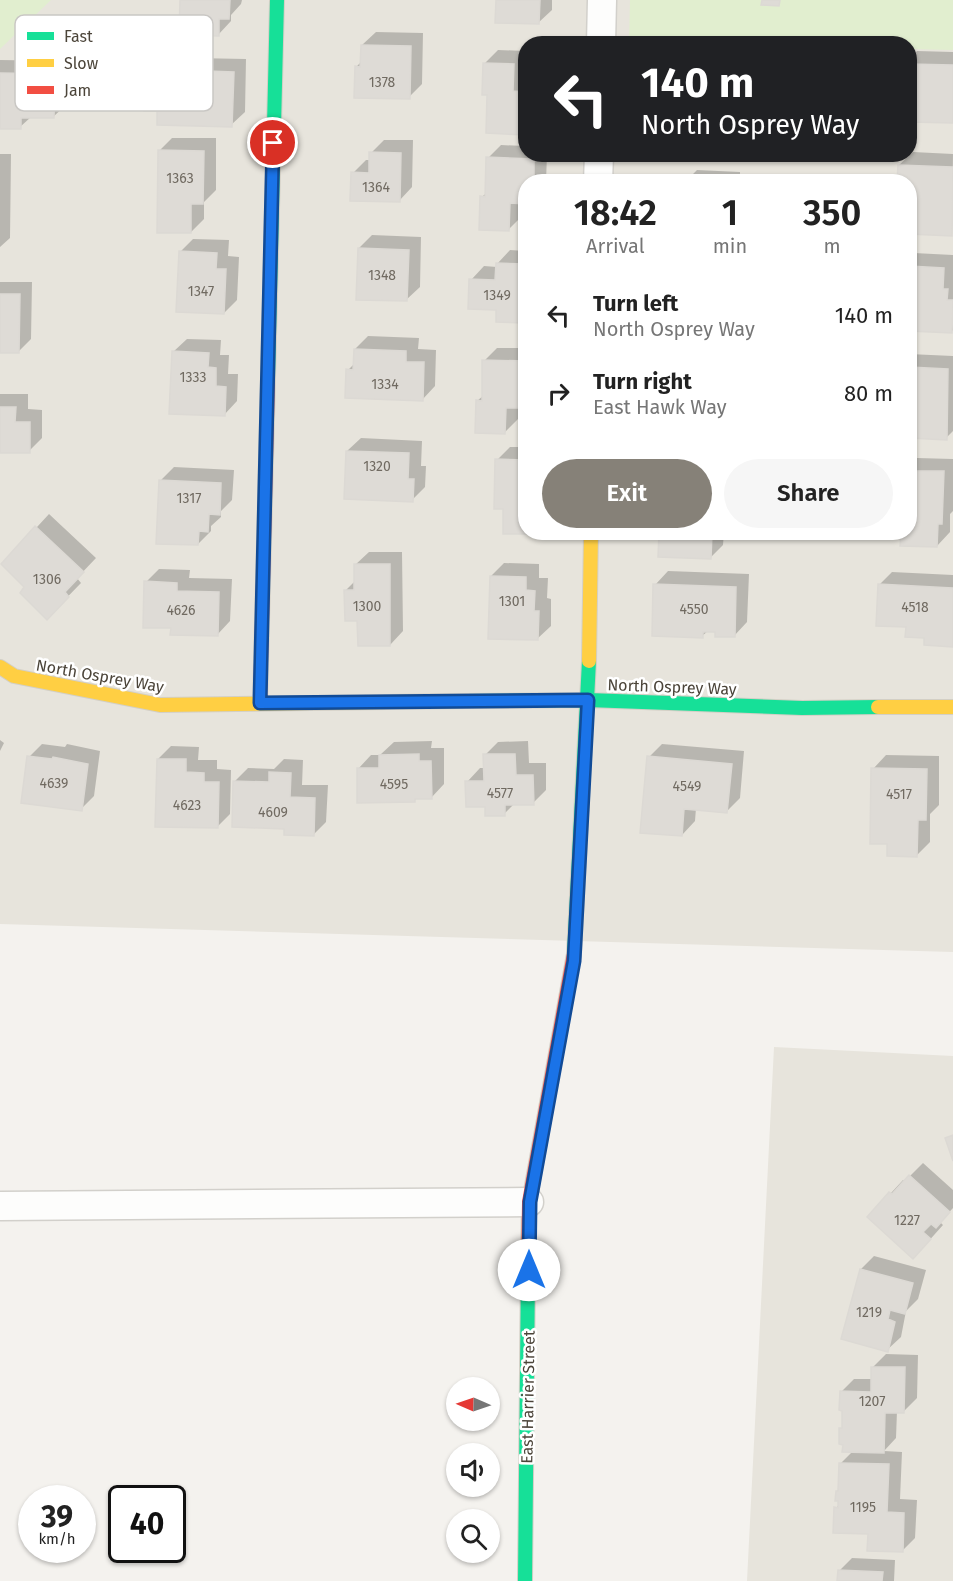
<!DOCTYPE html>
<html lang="en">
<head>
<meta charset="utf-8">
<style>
  :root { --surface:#fff; --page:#f6f6f6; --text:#222; --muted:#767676; --accent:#868178 }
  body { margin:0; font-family:"Fira Sans",sans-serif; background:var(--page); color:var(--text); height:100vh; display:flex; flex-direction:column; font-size:22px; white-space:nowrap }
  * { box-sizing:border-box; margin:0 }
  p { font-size:20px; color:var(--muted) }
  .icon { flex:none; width:33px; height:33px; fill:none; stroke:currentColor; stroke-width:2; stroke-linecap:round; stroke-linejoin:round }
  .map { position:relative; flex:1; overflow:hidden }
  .side { position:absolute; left:518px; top:174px; width:399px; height:366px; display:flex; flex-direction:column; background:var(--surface); border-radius:24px; box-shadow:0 2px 4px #0004 }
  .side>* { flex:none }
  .banner { position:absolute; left:518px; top:36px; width:399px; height:126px; border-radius:24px; box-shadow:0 2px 4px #0004; background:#202124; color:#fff; overflow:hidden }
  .needle { width:39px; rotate:272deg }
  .controls { position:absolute; left:446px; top:1377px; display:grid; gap:12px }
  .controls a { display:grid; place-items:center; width:54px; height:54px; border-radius:50%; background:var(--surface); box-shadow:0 2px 4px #0004; font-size:30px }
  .speed { position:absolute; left:18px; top:1485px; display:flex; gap:12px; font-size:30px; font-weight:700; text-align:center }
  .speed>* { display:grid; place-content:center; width:78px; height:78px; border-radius:50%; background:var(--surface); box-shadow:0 2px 4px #0004; line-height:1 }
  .speed small { font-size:15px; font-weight:400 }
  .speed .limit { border:3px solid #111; border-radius:9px; background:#fff; color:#111 }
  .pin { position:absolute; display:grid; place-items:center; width:51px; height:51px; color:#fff; margin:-26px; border:3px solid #fff; border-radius:50%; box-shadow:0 2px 6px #0007 }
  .me { position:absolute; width:66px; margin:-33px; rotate:0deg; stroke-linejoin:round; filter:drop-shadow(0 0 4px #0008) }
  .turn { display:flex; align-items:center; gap:21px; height:126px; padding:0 24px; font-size:27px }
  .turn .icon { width:78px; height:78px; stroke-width:2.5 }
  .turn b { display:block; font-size:42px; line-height:51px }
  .eta { display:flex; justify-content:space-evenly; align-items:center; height:102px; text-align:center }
  .eta b { font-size:36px; font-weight:600; line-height:42px }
  .cta { display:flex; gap:12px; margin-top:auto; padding:12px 24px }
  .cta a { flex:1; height:69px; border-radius:36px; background:var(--accent); color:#fff; font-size:24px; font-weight:600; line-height:69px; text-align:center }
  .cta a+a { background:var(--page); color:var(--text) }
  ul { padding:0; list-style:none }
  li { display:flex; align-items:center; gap:18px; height:78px; padding:0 24px }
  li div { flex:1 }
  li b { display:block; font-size:22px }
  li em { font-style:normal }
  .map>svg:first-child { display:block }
  .residential { fill:#e7e4dc; fill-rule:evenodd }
  .green { fill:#e1eecf }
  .shadow { fill:#0003 }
  .building { fill:#dedbd6; stroke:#dcd9d4; stroke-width:1.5 }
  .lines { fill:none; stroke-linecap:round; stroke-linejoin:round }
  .street-casing { stroke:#d2d0cb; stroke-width:31 }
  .fast-casing { stroke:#d3cfc5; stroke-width:16 }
  .slow-casing { stroke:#d3cfc5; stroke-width:16 }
  .jam-casing { stroke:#d3cfc5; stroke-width:16 }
  .street { stroke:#fdfdfc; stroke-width:28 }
  .fast { stroke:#16e098; stroke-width:14 }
  .slow { stroke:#ffcf43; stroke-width:14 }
  .jam { stroke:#f24e42; stroke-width:14 }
  .route-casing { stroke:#114b97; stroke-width:15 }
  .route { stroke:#1a73e8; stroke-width:10 }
  .labels { text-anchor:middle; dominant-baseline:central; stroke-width:5; stroke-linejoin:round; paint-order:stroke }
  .number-label { font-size:14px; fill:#706a61 }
  .street-label { font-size:16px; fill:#4b4439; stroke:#fff }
  .key { fill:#fff; stroke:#c9c7c4; stroke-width:1.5 }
  .key-label { font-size:16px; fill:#4b4439 }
</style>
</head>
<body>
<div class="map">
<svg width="953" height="1581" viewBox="0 0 953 1581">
  <rect width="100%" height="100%" fill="#f4f2ee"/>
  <path class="residential" d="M0,0H953V952L0,924ZM525,44H909V154H525ZM525,182H909V532H525Z
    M774,1047L953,1056V1581H747Z"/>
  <path class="green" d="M0,0H51L0,49Z
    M630,0H953V50L909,49V44L629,43Z"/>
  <path class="shadow" d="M182,0H242L241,4L231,15V21L218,35Z
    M497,0H552V10L538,23Z
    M376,32L423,33L422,84L409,97L356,67L362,61V45Z
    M498,50L525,51V133L489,94L485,63Z
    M917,51L953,52V122L909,121V59Z
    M194,58L246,59L245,112L231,125L159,109L146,78L159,65L186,66Z
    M0,60L67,61V104L53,117H31L20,127H0Z
    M172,138H216V190L204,202V219L191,232L159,151Z
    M384,140H413L412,187L399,201L353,173L366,160H371V153Z
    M501,145L525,146V154H547L546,182H525V202H522V216L509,229L482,197L487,192L488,158Z
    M913,152L953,154L952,234L909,233V182L899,165Z
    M0,154H11L10,238L0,247Z
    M697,170L740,172V182H685Z
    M372,235L421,237L420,287L406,300L359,248Z
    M193,239L229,240L228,256L239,257L237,300L224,313L180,252Z
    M510,250L525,251V322L498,309L471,280L484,266L497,267V264Z
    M914,253L953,255V330L951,332L909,329V259Z
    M0,282H32L31,339L18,352H0Z
    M368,336L419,338L418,349L436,350L435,386L422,400L348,370L355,363V349Z
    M187,339L221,340L220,355H229L228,374H238L237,401L224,415L173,352Z
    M497,348H525V406H518V419L505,432L477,401L484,395V361Z
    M909,354L953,356V431L946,438L909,437Z
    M0,394H28V409L42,410V438L29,451L0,452Z
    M361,438L422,441L421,466H426L425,487L412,500L347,451Z
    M510,447H525V532L504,533L505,508L497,460Z
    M917,458L953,459V511L950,514V532L937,546L909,532V466Z
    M174,467L234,470L232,500L221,511V517L211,526V531L198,544L161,480Z
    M49,514L96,558L77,578L81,583L47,618L26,586L3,564Z
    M661,532H724L723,545L710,558Z
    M369,552H402L403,631L390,645L359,620L346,590L355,581V565Z
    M504,563L539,564V578H548L547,598L551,599V626L537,639L491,576Z
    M159,569L190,570L189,578L232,579L230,621L217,635L172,627L146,582Z
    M668,571L749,574L747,622L734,636L708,631L702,636L655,585Z
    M892,572L953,575V644L926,637L907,626L879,585Z
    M0,740L4,743L0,751Z
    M432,741L431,748H444V784L431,798H417L414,801L358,769L371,755H380L394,742Z
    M528,741L529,763H546V790L533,803H515L504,814L486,805L467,782L480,768H485V755L498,742Z
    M42,744L65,747L67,744L100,751L94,796L81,809L29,757Z
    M662,744L744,751L740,798L727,811L696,808L695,821L682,835L649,757Z
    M171,746L199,747L198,760H217V769L231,770L230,814L217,827L158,759Z
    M886,755L939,756V805L930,814V842L917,855L889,843L873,769Z
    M284,759L303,760L302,785H328L326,822L313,835L234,782L248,768L274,769Z
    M923,1163L953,1190V1208L940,1222L943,1225L926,1244L869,1217L903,1180L905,1181Z
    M874,1256L926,1270L918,1299L906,1311L901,1337L887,1350L861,1269Z
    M886,1354L918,1355L917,1398L904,1411H897L896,1438L884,1451L902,1452L900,1499L917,1500L915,1538L902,1551L869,1533L836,1508L840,1504L837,1491L840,1489L841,1463L853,1451L841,1429L843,1426L841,1392L854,1379H872L873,1367Z
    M852,1558L895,1560L894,1581H839V1571Z"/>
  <path class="building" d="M180,0H230L229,19H219V36L179,35Z
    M496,0H540L539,24L495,23Z
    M762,0H780L779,6L761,5Z
    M361,45L411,46L410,99L354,98L355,66L360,67Z
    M483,63L514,64L513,91L525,92V135L486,133L487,95H482Z
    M909,64L953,65V123L909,122Z
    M179,70L234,72L232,127L157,125V111H144L145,78H179Z
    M0,73L55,74L54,118H21V129H0Z
    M158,150L204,151L203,204H191V233H157Z
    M369,152L401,153L400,202L350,201L351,172L369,173Z
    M486,157L534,159V182H525V204L510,203L509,231L479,230L480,196L485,197Z
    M898,165L953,167L952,236L909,234V182H897Z
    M358,248L409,250L407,301L356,300Z
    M179,251L217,253L216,269H226L224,314L176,312Z
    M496,263L525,264V323L496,322V310L468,309L469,279L495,280Z
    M909,266L944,268L943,289H948L947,300H953L952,333L909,331Z
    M0,294H20L19,353H0Z
    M354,349L406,351V362H424L423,401L345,398L346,369L353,370Z
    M172,351L209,353L208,367L216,368V386L226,387L225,416L169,414Z
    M482,360L525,361V408H506L505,434L475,433L476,400L482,401Z
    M909,367L948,369L947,440L909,438Z
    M0,407H16L15,422H30V453H0Z
    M346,451L409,453L408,479H414L413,502L344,499Z
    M495,459L525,460V532H531V534H503V509H494Z
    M909,471H944L942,524H938L937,547L900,546L901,532H909Z
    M159,480L221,483L220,515L209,514L208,532L199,531L198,545L156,544Z
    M35,526L84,572L65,592L69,597L47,620L20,593L24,587L1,564Z
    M659,532H712L711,559L658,557Z
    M354,564H390V646H358L357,621H345L344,590H354Z
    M490,576L526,577V590L535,591L534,611H539L538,640L488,639Z
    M144,581L177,583V591L219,592L218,636L170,635L171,628H143Z
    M653,584L736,587L735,637H715V632H703V638L652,636Z
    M878,584L953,588V647L924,645V638L905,637L906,627L876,626Z
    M419,754V761H431L432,799H415V802L357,803V768H379V755Z
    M483,754H515L516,775H533L534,805H505V816H485V807H466L465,781H484Z
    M27,756L52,759L53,757L88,764L82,811L21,803Z
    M647,756L732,764L727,813L684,809L682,836L640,833Z
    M157,759H186V772L204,773V782H219L218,828L155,827Z
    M871,768L927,769L926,820H918L917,857L887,856V844H870Z
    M269,772L291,773L290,797L315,798L314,836L284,835V829L232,827L233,781L269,782Z
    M953,1135V1161L945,1138Z
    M909,1175L950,1212L936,1228L931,1224L923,1232L931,1239L913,1259L867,1217L889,1192L892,1194Z
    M860,1269L913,1283L905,1314L890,1310L888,1319L895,1322L888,1352L841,1339Z
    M871,1367H905L904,1413H885L884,1453L842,1452L843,1445L839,1444V1428H842V1411L839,1410L840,1391L871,1392Z
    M839,1463L889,1464L887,1512L904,1513L903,1552L867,1551L868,1534L833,1533L834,1507L838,1508V1501H835L836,1491H838Z
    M838,1570L883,1572L882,1581H837Z"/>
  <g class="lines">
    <g class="street-casing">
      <path id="street" d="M601,44L602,0
        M598,182L599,154
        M0,1206L529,1202"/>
    </g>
    <g class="fast-casing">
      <path id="fast" d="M268,378L277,0
        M464,701L588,700L802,708L878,707
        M574,954L589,661
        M525,1581L528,1268"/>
    </g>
    <g class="slow-casing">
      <path id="slow" d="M589,661L591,532
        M0,667L14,676L160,705L464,701
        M878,707H953"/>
    </g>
    <g class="jam-casing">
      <path id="jam" d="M260,703L268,378
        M528,1268L529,1202L574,954"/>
    </g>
    <use href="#street" class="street"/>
    <use href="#fast" class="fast"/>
    <use href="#slow" class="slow"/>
    <use href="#jam" class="jam"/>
  </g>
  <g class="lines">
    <g class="route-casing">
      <path id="route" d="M273,143L260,703L588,700L574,961L530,1202L529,1270"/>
    </g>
    <use href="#route" class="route"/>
  </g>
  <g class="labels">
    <g class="number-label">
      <text x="382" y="82">1378</text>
      <text x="180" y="178">1363</text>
      <text x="376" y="187">1364</text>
      <text x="382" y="275">1348</text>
      <text x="201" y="291">1347</text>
      <text x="497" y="295">1349</text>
      <text x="193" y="377">1333</text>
      <text x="385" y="384">1334</text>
      <text x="377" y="466">1320</text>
      <text x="189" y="498">1317</text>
      <text x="47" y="579">1306</text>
      <text x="512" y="601">1301</text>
      <text x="367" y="606">1300</text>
      <text x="915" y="607">4518</text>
      <text x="694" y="609">4550</text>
      <text x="181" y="610">4626</text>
      <text x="54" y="783">4639</text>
      <text x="394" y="784">4595</text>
      <text x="687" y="786">4549</text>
      <text x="500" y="793">4577</text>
      <text x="899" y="794">4517</text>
      <text x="187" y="805">4623</text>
      <text x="273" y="812">4609</text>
      <text x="907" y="1220">1227</text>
      <text x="869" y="1312">1219</text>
      <text x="872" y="1401">1207</text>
      <text x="863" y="1507">1195</text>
    </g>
    <g class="street-label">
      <text transform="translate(100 676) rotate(10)">North Osprey Way</text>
      <text transform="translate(672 687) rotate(2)">North Osprey Way</text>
      <text transform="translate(528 1397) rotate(-89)">East Harrier Street</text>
    </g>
  </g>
  <rect x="15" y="15" width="198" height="96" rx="9" class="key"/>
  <rect x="27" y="32" width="27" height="8" fill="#16e098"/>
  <rect x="27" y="59" width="27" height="8" fill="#ffcf43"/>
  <rect x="27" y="86" width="27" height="8" fill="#f24e42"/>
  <g class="key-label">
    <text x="64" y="42">Fast</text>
    <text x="64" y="69">Slow</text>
    <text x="64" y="96">Jam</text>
  </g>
</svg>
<div class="controls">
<a><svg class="needle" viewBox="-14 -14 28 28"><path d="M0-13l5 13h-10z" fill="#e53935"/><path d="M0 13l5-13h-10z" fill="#767676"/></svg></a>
<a><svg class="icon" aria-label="sound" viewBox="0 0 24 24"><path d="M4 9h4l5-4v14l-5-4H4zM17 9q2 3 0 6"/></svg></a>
<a><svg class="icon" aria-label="search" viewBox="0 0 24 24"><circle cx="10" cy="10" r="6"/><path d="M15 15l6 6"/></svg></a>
</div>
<div class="speed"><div>39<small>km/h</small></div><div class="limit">40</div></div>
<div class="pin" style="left:273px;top:143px;background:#d93025"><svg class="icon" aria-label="arrive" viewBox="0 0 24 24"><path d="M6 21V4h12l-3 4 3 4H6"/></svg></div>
<svg class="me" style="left:529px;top:1270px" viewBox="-20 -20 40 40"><circle r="19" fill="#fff"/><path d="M0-13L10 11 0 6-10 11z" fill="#1a73e8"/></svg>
<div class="banner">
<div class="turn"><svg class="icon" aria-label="left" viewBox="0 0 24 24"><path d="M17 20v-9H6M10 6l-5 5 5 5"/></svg><div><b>140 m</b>North Osprey Way</div></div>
</div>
<section class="side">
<div class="eta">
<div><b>18:42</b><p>Arrival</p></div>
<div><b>1</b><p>min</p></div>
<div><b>350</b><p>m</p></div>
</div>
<ul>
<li><svg class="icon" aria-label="left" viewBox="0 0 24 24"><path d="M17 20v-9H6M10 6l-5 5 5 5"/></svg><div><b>Turn left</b><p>North Osprey Way</p></div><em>140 m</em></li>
<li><svg class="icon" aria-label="right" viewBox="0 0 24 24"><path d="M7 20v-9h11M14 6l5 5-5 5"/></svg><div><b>Turn right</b><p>East Hawk Way</p></div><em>80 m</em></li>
</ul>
<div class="cta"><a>Exit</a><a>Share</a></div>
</section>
</div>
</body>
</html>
